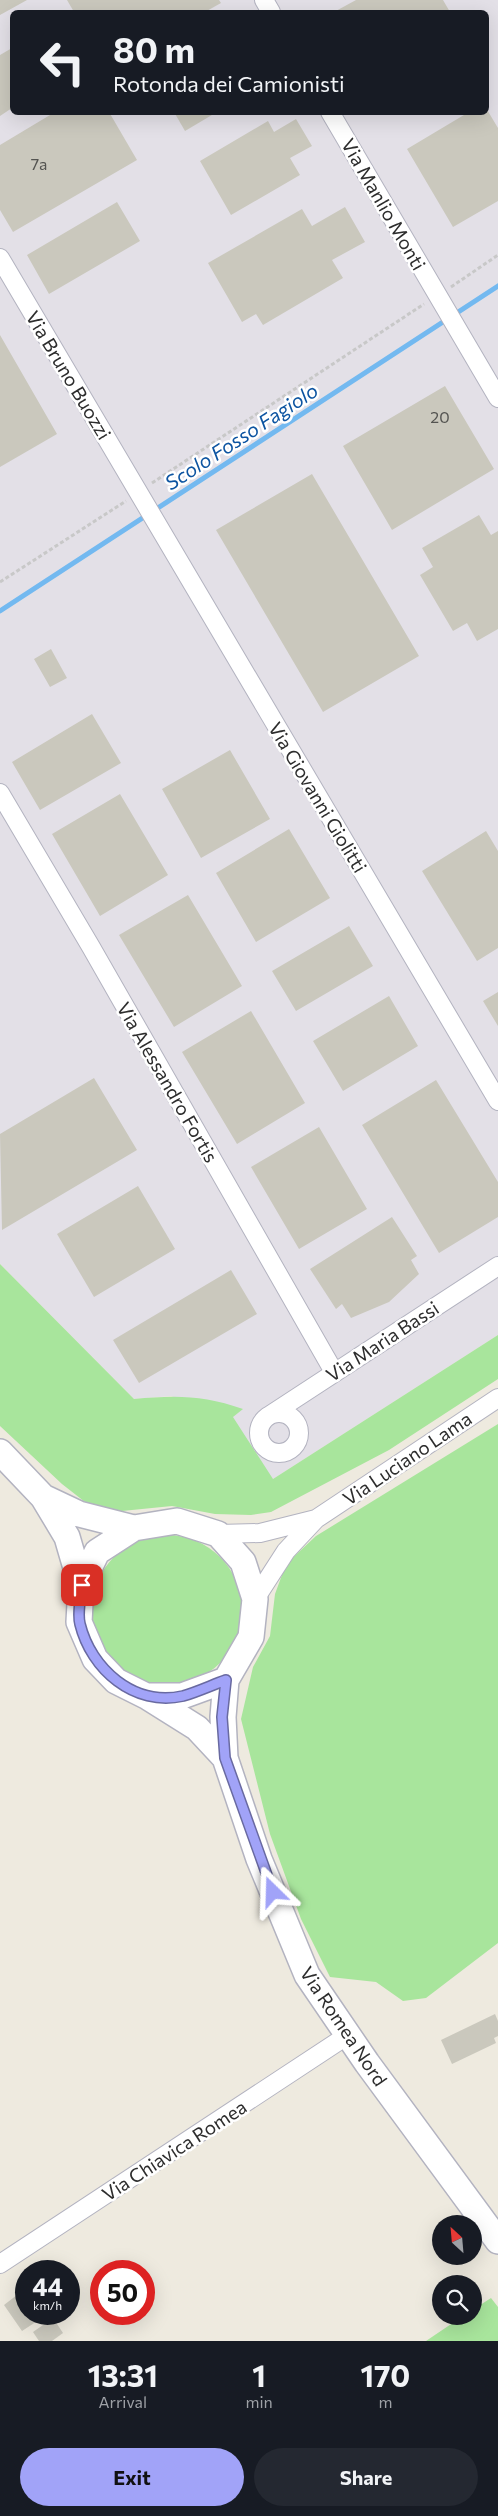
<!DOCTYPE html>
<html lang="en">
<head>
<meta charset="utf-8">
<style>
  :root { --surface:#171b24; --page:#242831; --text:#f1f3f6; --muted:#9ea1a6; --accent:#a1a3f8 }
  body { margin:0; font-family:Commissioner,sans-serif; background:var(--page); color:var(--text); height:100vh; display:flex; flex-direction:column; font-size:19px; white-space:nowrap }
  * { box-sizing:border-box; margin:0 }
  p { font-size:16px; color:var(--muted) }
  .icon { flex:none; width:28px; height:28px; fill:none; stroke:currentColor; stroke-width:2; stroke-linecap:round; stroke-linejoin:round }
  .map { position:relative; height:2341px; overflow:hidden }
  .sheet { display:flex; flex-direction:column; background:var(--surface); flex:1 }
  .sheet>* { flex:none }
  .guide { position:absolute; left:10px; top:10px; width:479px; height:105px; border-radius:8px; box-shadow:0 5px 20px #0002; background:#171b24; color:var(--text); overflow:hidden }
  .needle { width:32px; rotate:334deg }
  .buttons { position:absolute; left:432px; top:2215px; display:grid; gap:10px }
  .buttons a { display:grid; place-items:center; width:50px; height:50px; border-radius:50%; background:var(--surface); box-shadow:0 5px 20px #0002; font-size:25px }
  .speed { position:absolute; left:15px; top:2260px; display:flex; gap:10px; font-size:25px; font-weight:700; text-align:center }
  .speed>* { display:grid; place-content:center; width:65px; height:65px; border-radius:50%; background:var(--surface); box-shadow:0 5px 20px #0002; line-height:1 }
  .speed small { font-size:12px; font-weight:400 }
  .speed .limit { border:8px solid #d22; background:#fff; color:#111 }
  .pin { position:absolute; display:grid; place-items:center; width:42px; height:42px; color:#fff; margin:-21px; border-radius:10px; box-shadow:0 2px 8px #0006 }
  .me { position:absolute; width:55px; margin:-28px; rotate:338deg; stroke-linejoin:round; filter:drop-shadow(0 0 4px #0008) }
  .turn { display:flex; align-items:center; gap:18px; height:105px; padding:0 20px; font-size:22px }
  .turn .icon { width:65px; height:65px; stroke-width:2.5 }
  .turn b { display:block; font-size:35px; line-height:42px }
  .eta { display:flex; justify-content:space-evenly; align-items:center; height:85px; text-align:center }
  .eta b { font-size:30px; font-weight:700; line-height:35px }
  .action { display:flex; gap:10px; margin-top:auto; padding:10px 20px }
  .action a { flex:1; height:58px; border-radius:30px; background:var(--accent); color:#111; font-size:20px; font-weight:700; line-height:58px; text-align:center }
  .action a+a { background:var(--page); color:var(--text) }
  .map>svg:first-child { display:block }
  .industrial { fill:#e3e0e7; fill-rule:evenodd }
  .green { fill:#a8e59c }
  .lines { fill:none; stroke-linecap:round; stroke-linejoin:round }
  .stream { stroke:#73b9f0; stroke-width:5 }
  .building { fill:#cac8bd }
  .street-casing { stroke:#b3b3c0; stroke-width:20 }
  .secondary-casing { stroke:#b3b3c0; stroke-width:28 }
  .path { stroke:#c8c8c8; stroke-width:3; stroke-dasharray:4 2.5; stroke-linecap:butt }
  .street { stroke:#fff; stroke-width:18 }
  .secondary { stroke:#fff; stroke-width:25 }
  .route-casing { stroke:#696aa1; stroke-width:12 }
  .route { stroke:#a1a3f8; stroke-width:9 }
  .labels { text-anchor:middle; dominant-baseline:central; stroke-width:5; stroke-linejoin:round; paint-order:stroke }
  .number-label { font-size:16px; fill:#545451 }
  .street-label { font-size:19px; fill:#2d2d2d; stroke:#fff }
  .water-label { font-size:20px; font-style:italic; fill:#0d54a1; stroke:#fff }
</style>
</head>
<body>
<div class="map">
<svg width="498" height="2341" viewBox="0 0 498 2341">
  <rect width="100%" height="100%" fill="#eeeadf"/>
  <path class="industrial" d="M0,0H498V1335L273,1479L172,1396L134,1399L0,1264ZM12,12H486V112H12Z"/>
  <path class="green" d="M0,1264L134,1399C175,1395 204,1395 243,1409L233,1417L273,1479L498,1335V1379L389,1450L271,1512L251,1515L215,1514L172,1506L122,1511L106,1510L85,1502L62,1484L0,1426Z
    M498,1424V1943L426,1998L403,2001L376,1982L330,1977L301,1919L270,1834L241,1719L253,1667L270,1636L275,1594L286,1564L316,1536Z
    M92 1610a75 75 0 1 1 150 0a75 75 0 1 1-150 0Z
    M491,2298L498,2307V2341H426L463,2316H474V2309Z"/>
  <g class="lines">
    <path class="stream" d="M0,611L498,286"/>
  </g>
  <path class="building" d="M0,0H27L0,15Z
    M67,0H219L221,3L205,12H74Z
    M356,0H443L450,12H334Z
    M12,48V108L0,116V55Z
    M486,108L498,128V201L453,227L407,149L469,112H486Z
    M55,112H109L137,160L13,232L0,210V145Z
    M174,112H217L185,131Z
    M296,119L312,146L290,158L300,175L231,215L200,161L268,121L274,132Z
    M117,202L140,241L49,294L27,255Z
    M345,207L365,242L332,260L343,278L263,325L256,314L242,322L208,263L302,209L312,226Z
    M0,335L57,434L0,467Z
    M445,386L494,469L392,530L343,446Z
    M312,474L419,656L323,712L216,530Z
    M479,515L491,535L498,531V629L477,641L467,623L453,631L420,575L433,567L422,548Z
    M51,649L67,678L50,687L34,659Z
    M92,714L121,763L40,810L12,762Z
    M230,750L270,819L201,858L162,789Z
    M120,794L168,875L100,916L52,834Z
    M289,829L330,898L256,942L216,873Z
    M486,831L498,851V948L477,961L422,871Z
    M188,895L242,986L174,1027L119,935Z
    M349,926L373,966L296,1011L272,971Z
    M498,992V1026L483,1001Z
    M389,996L418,1046L343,1091L313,1041Z
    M251,1011L305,1103L237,1144L182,1052Z
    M94,1078L137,1150L2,1230L0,1134Z
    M436,1080L498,1182V1217L439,1253L362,1125Z
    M319,1127L367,1209L299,1249L251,1167Z
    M138,1186L175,1249L94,1297L57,1234Z
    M392,1217L417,1256L411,1260L419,1274L389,1302L351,1318L342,1304L336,1309L310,1269Z
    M231,1270L257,1314L139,1383L113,1340Z
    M495,2014L498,2021V2036L494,2038L496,2043L452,2064L441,2040Z
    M26,2288V2314H48L22,2331L4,2305Z
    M53,2318L63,2333L52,2341H39L33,2332Z"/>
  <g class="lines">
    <g class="street-casing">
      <path id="street" d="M264,0L271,12
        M330,112L498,398
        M0,258L498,1101
        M0,793L91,947L334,1372
        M259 1433a20 20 0 1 1 40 0a20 20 0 1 1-40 0Z
        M267,1417L498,1266
        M218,1534L260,1533L316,1519
        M255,1599L286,1551L316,1519L498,1398
        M0,2264L348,2035"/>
    </g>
    <g class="secondary-casing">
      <path id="secondary" d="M0,1452L43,1497L67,1537L81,1585
        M43,1497L79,1514L134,1528
        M177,1521L218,1534L243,1562L255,1599L251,1637L226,1680L182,1696H146L116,1681L95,1659L79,1622L81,1585L97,1552L134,1528Z
        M226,1680L223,1717L225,1758L259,1859L307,1975L367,2063L498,2241
        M146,1696L197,1728L225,1758"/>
    </g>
    <path class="path" d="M451,287L498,255
      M152,483L424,304
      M0,582L126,501"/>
    <use href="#street" class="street"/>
    <use href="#secondary" class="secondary"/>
  </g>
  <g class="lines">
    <g class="route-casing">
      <path id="route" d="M82,1585C81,1596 77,1613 80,1624C91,1669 134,1707 183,1696C197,1692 212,1685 226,1680L222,1717L225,1758L273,1892"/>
    </g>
    <use href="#route" class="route"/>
  </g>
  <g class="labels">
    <g class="number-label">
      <text x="39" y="163">7a</text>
      <text x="440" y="416">20</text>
    </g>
    <g class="street-label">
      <text transform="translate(384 204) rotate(60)">Via Manlio Monti</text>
      <text transform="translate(69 375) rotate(59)">Via Bruno Buozzi</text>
      <text transform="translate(318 797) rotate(59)">Via Giovanni Giolitti</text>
      <text transform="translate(168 1082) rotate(60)">Via Alessandro Fortis</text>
      <text transform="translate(382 1341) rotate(-33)">Via Maria Bassi</text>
      <text transform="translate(407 1458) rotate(-34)">Via Luciano Lama</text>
      <text transform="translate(344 2026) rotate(56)">Via Romea Nord</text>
      <text transform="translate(174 2150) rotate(-33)">Via Chiavica Romea</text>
    </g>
    <g class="water-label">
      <text transform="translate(241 436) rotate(-33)">Scolo Fosso Fagiolo</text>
    </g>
  </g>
</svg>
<div class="buttons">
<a><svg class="needle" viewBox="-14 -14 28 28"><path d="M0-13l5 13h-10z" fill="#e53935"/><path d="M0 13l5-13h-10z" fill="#9ea1a6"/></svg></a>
<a><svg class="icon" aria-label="search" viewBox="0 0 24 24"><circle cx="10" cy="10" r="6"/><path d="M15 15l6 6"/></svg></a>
</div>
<div class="speed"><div>44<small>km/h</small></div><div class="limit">50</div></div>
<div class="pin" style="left:82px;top:1585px;background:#d93025"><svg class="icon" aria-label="arrive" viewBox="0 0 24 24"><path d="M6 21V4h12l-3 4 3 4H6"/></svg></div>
<svg class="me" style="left:273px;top:1892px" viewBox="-20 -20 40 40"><path d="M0-17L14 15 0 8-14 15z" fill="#a1a3f8" stroke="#fff" stroke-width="4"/></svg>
<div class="guide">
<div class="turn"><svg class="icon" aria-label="left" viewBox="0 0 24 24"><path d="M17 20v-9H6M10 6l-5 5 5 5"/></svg><div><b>80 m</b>Rotonda dei Camionisti</div></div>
</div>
</div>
<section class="sheet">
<div class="eta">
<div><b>13:31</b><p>Arrival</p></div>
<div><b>1</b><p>min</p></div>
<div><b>170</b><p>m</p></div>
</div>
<div class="action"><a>Exit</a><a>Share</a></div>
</section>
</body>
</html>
